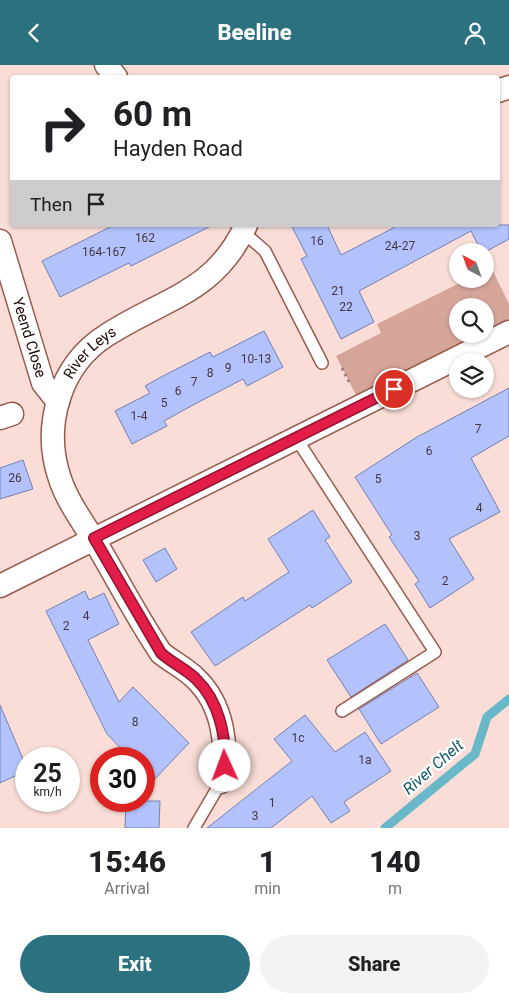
<!DOCTYPE html>
<html lang="en">
<head>
<meta charset="utf-8">
<style>
  :root { --surface:#fff; --page:#f2f2f2; --text:#202124; --muted:#757577; --accent:#2b717f }
  body { margin:0; font-family:Roboto,sans-serif; background:var(--page); color:var(--text); height:100vh; display:flex; flex-direction:column; font-size:19px; white-space:nowrap }
  * { box-sizing:border-box; margin:0 }
  p { font-size:16px; color:var(--muted) }
  .icon { flex:none; width:28px; height:28px; fill:none; stroke:currentColor; stroke-width:2; stroke-linecap:round; stroke-linejoin:round }
  .map { position:relative; height:763px; overflow:hidden }
  .sheet { display:flex; flex-direction:column; background:var(--surface); flex:1 }
  .sheet>* { flex:none }
  .guide { position:absolute; left:10px; top:10px; width:490px; height:152px; border-radius:5px; box-shadow:0 1px 4px #0004; background:#fff; color:var(--text); overflow:hidden }
  .needle { width:32px; rotate:319deg }
  .fabs { position:absolute; left:449px; top:178px; display:grid; gap:10px }
  .fabs a { display:grid; place-items:center; width:45px; height:45px; border-radius:50%; background:var(--surface); box-shadow:0 1px 4px #0004; font-size:25px }
  .speed { position:absolute; left:15px; top:682px; display:flex; gap:10px; font-size:25px; font-weight:700; text-align:center }
  .speed>* { display:grid; place-content:center; width:65px; height:65px; border-radius:50%; background:var(--surface); box-shadow:0 1px 4px #0004; line-height:1 }
  .speed small { font-size:12px; font-weight:400 }
  .speed .limit { border:8px solid #d22; background:#fff; color:#111 }
  .pin { position:absolute; display:grid; place-items:center; width:42px; height:42px; color:#fff; margin:-21px; border:2px solid #fff; border-radius:50%; box-shadow:0 1px 5px #0007 }
  .me { position:absolute; width:55px; margin:-28px; rotate:358deg; stroke-linejoin:round; filter:drop-shadow(0 0 4px #0008) }
  .turn { display:flex; align-items:center; gap:18px; height:105px; padding:0 20px; font-size:22px }
  .turn .icon { width:65px; height:65px; stroke-width:2.5 }
  .turn b { display:block; font-size:35px; line-height:42px }
  .then { display:flex; align-items:center; height:48px; padding:0 20px; background:#0003; gap:10px; font-size:19px }
  .eta { display:flex; justify-content:space-evenly; align-items:center; height:85px; text-align:center }
  .eta b { font-size:30px; font-weight:800; line-height:35px }
  .cta { display:flex; gap:10px; margin-top:auto; padding:10px 20px }
  .cta a { flex:1; height:58px; border-radius:30px; background:var(--accent); color:#fff; font-size:20px; font-weight:800; line-height:58px; text-align:center }
  .cta a+a { background:var(--page); color:var(--text) }
  header { display:flex; justify-content:space-between; align-items:center; height:65px; padding:0 20px; background:var(--accent); color:#fff; font-size:22px; font-weight:800 }
  .map>svg:first-child { display:block }
  .green { fill:#d6a59a; fill-rule:evenodd }
  .lines { fill:none; stroke-linecap:round; stroke-linejoin:round }
  .stream { stroke:#68b8ca; stroke-width:9 }
  .building { fill:#b3c2fc; stroke:#7380b5 }
  .service-casing { stroke:#975b4e; stroke-width:14 }
  .minor-casing { stroke:#975b4e; stroke-width:25 }
  .path { stroke:#967d77; stroke-width:3; stroke-dasharray:2.5 4; stroke-linecap:butt }
  .service { stroke:#fff; stroke-width:11 }
  .minor { stroke:#fff; stroke-width:22 }
  .route-casing { stroke:#92132f; stroke-width:12 }
  .route { stroke:#e11d48; stroke-width:9 }
  .labels { text-anchor:middle; dominant-baseline:central; stroke-width:4.5; stroke-linejoin:round; paint-order:stroke }
  .number-label { font-size:12px; fill:#453743 }
  .street-label { font-size:15px; fill:#200905; stroke:#fff }
  .water-label { font-size:16px; font-style:italic; fill:#145966; stroke:#fff }
</style>
</head>
<body>
<header><svg class="icon" aria-label="back" viewBox="0 0 24 24"><path d="M15 5l-7 7 7 7"/></svg>Beeline<svg class="icon" aria-label="person" viewBox="0 0 24 24"><circle cx="12" cy="8" r="4"/><path d="M4 21q1-7 8-7t8 7"/></svg></header>
<div class="map">
<svg width="509" height="763" viewBox="0 0 509 763">
  <rect width="100%" height="100%" fill="#f9ddd6"/>
  <path class="green" d="M491,202L509,239V267L361,340L336,291L381,268L377,259L468,214H485V205ZM458,241H485V269H458Z"/>
  <g class="lines">
    <path class="stream" d="M385,763L475,689L487,652L509,634"/>
  </g>
  <path class="building" d="M114,160H213L131,201L129,198L60,232L42,196Z
    M291,160H327L341,190L399,160H509V174L485,187L481,186L471,166L359,226L374,257L341,274L301,194L307,191Z
    M264,266L283,302L247,321L243,314L195,339L164,356L167,361L132,379L115,346L150,328L145,321L161,312L210,287L213,292Z
    M509,323V371L471,393L500,447L449,474L474,514L430,543L415,519L419,516L389,472L392,470L355,412L417,372Z
    M23,395L33,424L0,434V403Z
    M313,445L330,472L325,475L352,517L312,543L310,540L215,601L191,567L243,532L245,536L289,507L268,474Z
    M165,483L177,504L156,517L143,495Z
    M85,526L89,535L104,528L119,559L88,575L119,637L133,622L189,678L153,716L144,707V694H131L107,669L46,546Z
    M385,559L408,595L351,632L327,595Z
    M417,608L439,642L381,679L359,644Z
    M0,640L26,701V706L0,718Z
    M305,650L335,687L365,667L391,706L344,737L350,746L331,758L312,731L271,763H207L292,696L274,674Z
    M126,736H160L159,763H125Z"/>
  <g class="lines">
    <g class="service-casing">
      <path id="service" d="M243,167L265,186L322,298
        M296,373L435,587L342,646
        M194,763L221,717"/>
    </g>
    <g class="minor-casing">
      <g id="minor">
        <path d="M106,0L116,12"/>
        <path d="M498,26L509,22"/>
        <path id="s1" d="M0,176L43,318L58,337"/>
        <path d="M0,353L12,349"/>
        <path d="M0,521L509,267"/>
        <path id="s2" d="M221,717C229,682 223,639 195,613C185,603 172,597 161,588C140,557 122,523 103,490C89,465 69,441 60,414C42,362 59,300 107,270C164,233 215,228 246,160"/>
      </g>
    </g>
    <path class="path" d="M342,303L349,317"/>
    <use href="#service" class="service"/>
    <use href="#minor" class="minor"/>
  </g>
  <g class="lines">
    <g class="route-casing">
      <path id="route" d="M225,701C226,670 219,636 196,614C186,604 172,598 161,588L94,473L394,324"/>
    </g>
    <use href="#route" class="route"/>
  </g>
  <g class="labels">
    <g class="number-label">
      <text x="145" y="173">162</text>
      <text x="317" y="176">16</text>
      <text x="400" y="181">24-27</text>
      <text x="104" y="187">164-167</text>
      <text x="338" y="226">21</text>
      <text x="346" y="242">22</text>
      <text x="256" y="294">10-13</text>
      <text x="228" y="303">9</text>
      <text x="210" y="308">8</text>
      <text x="194" y="317">7</text>
      <text x="178" y="326">6</text>
      <text x="164" y="338">5</text>
      <text x="139" y="351">1-4</text>
      <text x="478" y="364">7</text>
      <text x="429" y="386">6</text>
      <text x="15" y="413">26</text>
      <text x="378" y="414">5</text>
      <text x="479" y="443">4</text>
      <text x="417" y="471">3</text>
      <text x="445" y="516">2</text>
      <text x="86" y="551">4</text>
      <text x="66" y="561">2</text>
      <text x="135" y="657">8</text>
      <text x="298" y="673">1c</text>
      <text x="365" y="695">1a</text>
      <text x="272" y="738">1</text>
      <text x="255" y="751">3</text>
    </g>
    <g class="street-label">
      <text stroke="none"><textPath href="#s1" startOffset="101">Yeend Close</textPath></text>
      <text stroke="none"><textPath href="#s2" startOffset="494">River Leys</textPath></text>
    </g>
    <g class="water-label">
      <text transform="translate(433 702) rotate(-41)">River Chelt</text>
    </g>
  </g>
</svg>
<div class="fabs">
<a><svg class="needle" viewBox="-14 -14 28 28"><path d="M0-13l5 13h-10z" fill="#e53935"/><path d="M0 13l5-13h-10z" fill="#757577"/></svg></a>
<a><svg class="icon" aria-label="search" viewBox="0 0 24 24"><circle cx="10" cy="10" r="6"/><path d="M15 15l6 6"/></svg></a>
<a><svg class="icon" aria-label="layers" viewBox="0 0 24 24"><path d="M12 4l9 5-9 5-9-5zM3 14l9 5 9-5"/></svg></a>
</div>
<div class="speed"><div>25<small>km/h</small></div><div class="limit">30</div></div>
<div class="pin" style="left:394px;top:324px;background:#d93025"><svg class="icon" aria-label="arrive" viewBox="0 0 24 24"><path d="M6 21V4h12l-3 4 3 4H6"/></svg></div>
<svg class="me" style="left:225px;top:701px" viewBox="-20 -20 40 40"><circle r="19" fill="#fff"/><path d="M0-13L10 11 0 6-10 11z" fill="#e11d48"/></svg>
<div class="guide">
<div class="turn"><svg class="icon" aria-label="right" viewBox="0 0 24 24"><path d="M7 20v-9h11M14 6l5 5-5 5"/></svg><div><b>60 m</b>Hayden Road</div></div>
<div class="then">Then<svg class="icon" aria-label="arrive" viewBox="0 0 24 24"><path d="M6 21V4h12l-3 4 3 4H6"/></svg></div>
</div>
</div>
<section class="sheet">
<div class="eta">
<div><b>15:46</b><p>Arrival</p></div>
<div><b>1</b><p>min</p></div>
<div><b>140</b><p>m</p></div>
</div>
<div class="cta"><a>Exit</a><a>Share</a></div>
</section>
</body>
</html>
